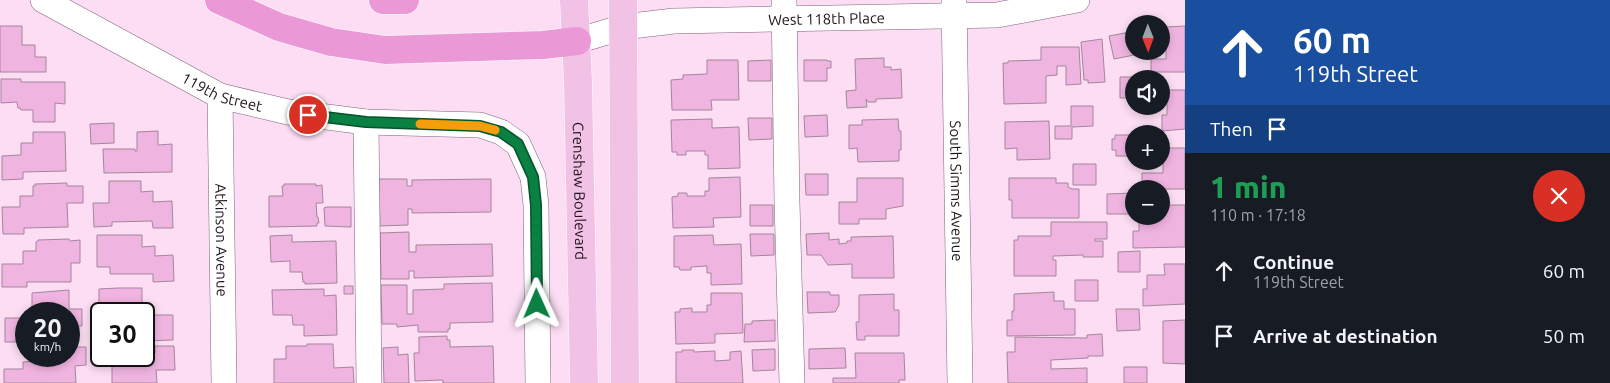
<!DOCTYPE html>
<html lang="en">
<head>
<meta charset="utf-8">
<style>
  :root { --surface:#171b24; --page:#242831; --text:#f1f3f6; --muted:#9ea1a6 }
  body { margin:0; font-family:Ubuntu,sans-serif; background:var(--page); color:var(--text); height:100vh; display:flex; flex-direction:column; font-size:19px; white-space:nowrap }
  * { box-sizing:border-box; margin:0 }
  p { font-size:16px; color:var(--muted) }
  .icon { flex:none; width:28px; height:28px; fill:none; stroke:currentColor; stroke-width:2; stroke-linecap:round; stroke-linejoin:round }
  .map { position:relative; flex:1; overflow:hidden }
  .sheet { display:flex; flex-direction:column; background:var(--surface); width:425px }
  .sheet>* { flex:none }
  .hud { background:#1a4fa0; color:#fff; overflow:hidden }
  .needle { width:32px; rotate:179deg }
  .buttons { position:absolute; left:1125px; top:15px; display:grid; gap:10px }
  .buttons a { display:grid; place-items:center; width:45px; height:45px; border-radius:50%; background:var(--surface); box-shadow:0 2px 8px #0003; font-size:25px }
  .speed { position:absolute; left:15px; top:302px; display:flex; gap:10px; font-size:25px; font-weight:700; text-align:center }
  .speed>* { display:grid; place-content:center; width:65px; height:65px; border-radius:50%; background:var(--surface); box-shadow:0 2px 8px #0003; line-height:1 }
  .speed small { font-size:12px; font-weight:400 }
  .speed .limit { border:2px solid #111; border-radius:8px; background:#fff; color:#111 }
  .pin { position:absolute; display:grid; place-items:center; width:42px; height:42px; color:#fff; margin:-21px; border:2px solid #fff; border-radius:50%; box-shadow:0 1px 5px #0007 }
  .me { position:absolute; width:55px; margin:-28px; rotate:359deg; stroke-linejoin:round; filter:drop-shadow(0 0 4px #0008) }
  .turn { display:flex; align-items:center; gap:18px; height:105px; padding:0 25px; font-size:22px }
  .turn .icon { width:65px; height:65px; stroke-width:2.5 }
  .turn b { display:block; font-size:35px; line-height:42px }
  .then { display:flex; align-items:center; height:48px; padding:0 25px; background:#0003; gap:10px; font-size:19px }
  .round { display:grid; place-items:center; flex:none; width:52px; height:52px; border-radius:26px; background:var(--page) }
  .head { display:flex; align-items:center; justify-content:space-between; height:85px; padding:0 25px }
  h1 { font-size:30px; font-weight:800; line-height:38px; color:#1e9e55 }
  ul { padding:0; list-style:none }
  li { display:flex; align-items:center; gap:15px; height:65px; padding:0 25px }
  li div { flex:1 }
  li b { display:block; font-size:19px }
  li em { font-style:normal }
  main { display:flex; flex:1; min-height:0 }
  .map>svg:first-child { display:block }
  .building { fill:#f0b4e1; stroke:#a3869b }
  .lines { fill:none; stroke-linecap:round; stroke-linejoin:round }
  .minor-casing { stroke:#7e6377; stroke-width:26 }
  .major-casing { stroke:#fff; stroke-width:29 }
  .highway-casing { stroke:#fff; stroke-width:29 }
  .minor { stroke:#fff; stroke-width:25 }
  .major { stroke:#f2c1e6; stroke-width:28 }
  .highway { stroke:#ea98d6; stroke-width:28 }
  .route-casing { stroke:#07532c; stroke-width:12 }
  .route { stroke:#0b8043; stroke-width:9 }
  .slow { stroke:#f59e0b; stroke-width:9 }
  .labels { text-anchor:middle; dominant-baseline:central; stroke-width:4; stroke-linejoin:round; paint-order:stroke }
  .street-label { font-size:15px; fill:#20151d; stroke:#fff }
</style>
</head>
<body>
<main>
<div class="map">
<svg width="1185" height="383" viewBox="0 0 1185 383">
  <rect width="100%" height="100%" fill="#fcddf3"/>
  <path class="building" d="M0,26H22V45H35V57H46V72H0Z
    M1185,26V72H1151V59H1166V27Z
    M1130,32L1134,55L1114,59L1109,36Z
    M1102,39L1105,82L1088,83V80H1084L1081,42Z
    M1041,47H1079L1081,84L1066,85V66H1057V75L1046,76V103L1004,104L1003,63H1008V61L1041,60Z
    M884,58V67H891V70L901,69L902,98L876,99V102H868L866,99L867,107L847,108L846,91L856,90L855,59Z
    M707,60H738L739,100H711L712,110H672L671,80L683,79V75L707,74Z
    M771,60V81H748V61Z
    M804,60H827V61H831V68H827V81H804Z
    M1120,77H1143V79H1134V98H1120Z
    M1,79H21V82H65V104L55,103V122H33V110H21L20,108H18L17,102L1,103Z
    M1166,90H1185V129L1162,131V115H1167V99H1164V92H1166Z
    M1071,106H1093V126L1072,127V139H1055V126H1071Z
    M827,115L828,136L805,137L804,116Z
    M748,118H772V139L749,140Z
    M712,119V128L739,127L740,168L708,169V155H705V151H686V155H677V152H672L671,120Z
    M898,119L899,131H901V150H899V161L858,162L857,148L849,149V125H862V120Z
    M1049,121L1050,159L1017,160V148L1005,149V122Z
    M114,123V143L91,144L90,124Z
    M158,131V145L172,144V172L104,173L103,149H135V151H137V132Z
    M33,132H65L66,171L23,172V179L2,180V156L21,155V143H33Z
    M1115,135H1134V156H1116V150H1112V139H1115Z
    M1163,148H1185V189H1142V173H1163Z
    M1073,164H1096V185H1073Z
    M805,174H828V195H806Z
    M740,177L741,217L713,218L714,227L673,228L672,197L678,196V193H687V196H705V191H709V178Z
    M857,178H903V206L886,209V219H859V224H839V202H857Z
    M1009,178H1056V183H1068V187L1072,189H1079V218H1012V200H1009Z
    M379,179H407V186H412V180L491,179V212L412,213V209H408V225L380,226Z
    M109,181H141V192L153,191V202L172,201L173,228H153L152,221L112,222V226L94,227L93,203H109Z
    M67,183V186H83V203H67L68,227L24,228V234H3L2,207H20V196H33V186H35V184Z
    M284,184H316V186L322,185L323,203H316L317,217H318L319,223H317V226L269,227V196H283L282,186H284Z
    M1161,192H1166V205H1185V247L1133,248V231H1139V217L1134,216H1161Z
    M1133,193L1134,214H1107V194Z
    M750,205H773V226H750Z
    M327,207H351V227L325,226L324,208Z
    M1051,222H1107V239H1095V241H1103V257H1083V255L1053,256V260H1056V276H1014V240H1018V236H1051Z
    M409,232V252H416V245L492,244L493,276L414,278V271H409V279H381L380,233Z
    M829,233V240L839,239V244L847,243V241H851V237L893,236L894,278H852V264L828,265L821,255H807L806,234Z
    M750,234H774V255L751,256Z
    M97,235H142V247L155,246V256L173,255L174,281L153,282V274H110V267H97Z
    M292,235V242L336,241L337,283L305,284V282H303L302,272H290V261L271,262L270,236Z
    M713,235L714,245L741,244L742,284L711,285V273H707V266L691,267V270H680L679,267H674V236Z
    M69,239L70,241L80,240V263H71V282H27V287H2V264H23V251H36V242L38,241V240Z
    M1140,251V272H1118V252Z
    M1164,264H1185V304L1143,306V289H1147V275H1165Z
    M1075,280H1098V301H1075Z
    M492,283L493,322L450,323V329H448V332H418V325L397,327V324H382L381,285H407V314H413V290L444,289V284Z
    M344,286H353V294H344Z
    M118,288H142V305L147,304V309H154V315H173V340L144,341V314L99,313V289Z
    M324,289V296L336,295L337,335L304,336V325H293L292,315H273L272,290Z
    M69,290V309H82V326H76V336L69,337V314H32V293Z
    M807,292H830V295H839V305L835,312L808,313Z
    M1054,292V301H1064V309H1075V335L1007,336V320H1012V311H1014V294Z
    M711,293H742L743,333L715,334V343L676,344L675,312H680V309L692,308V312H707V305H711Z
    M894,294V310H899V336H865V340H857L856,322H859V295Z
    M1116,309H1139L1140,330L1117,331Z
    M23,315H26V342H5V318H23Z
    M775,320V341L744,342L745,324H752V321Z
    M1185,320V364L1163,363V321Z
    M1102,334L1103,356H1088V358L1051,360V369L1087,368V383H1008L1007,352H1015V337L1087,338V335Z
    M447,336V340H450V347L493,346L494,383H443V380L415,381L414,353H419V337Z
    M307,344H333L334,368L353,367L354,383H274V359H286V346H307Z
    M155,346H174L175,370H156L157,383H112V356H144V353H155Z
    M69,347H86V365L75,366L76,383H4V369H23V362L36,361V356H69Z
    M398,347V355L408,354L409,383H384L383,348Z
    M845,348L846,368L809,369V349Z
    M775,349V370L753,371L752,350Z
    M682,350H694V352L715,351V361L730,360V352L741,351L743,383H676V352H682Z
    M855,353H904L905,380H899V383H833V378H856Z
    M1124,367H1147V383H1124Z"/>
  <g class="lines">
    <g class="minor-casing">
      <g id="minor">
        <path id="s1" d="M43,0L220,96L288,112L366,122L480,125L501,132L518,144L533,177L536,205L538,383"/>
        <path d="M784,0L787,202L792,383"/>
        <path id="s2" d="M954,1L960,383"/>
        <path id="s3" d="M577,41L623,27L674,21L997,15L1077,0"/>
        <path id="s4" d="M220,96L224,383"/>
        <path d="M366,122L369,383"/>
      </g>
    </g>
    <g class="major-casing">
      <g id="major">
        <path id="s5" d="M574,0L578,82L584,383"/>
        <path d="M623,0L625,383"/>
      </g>
    </g>
    <g class="highway-casing">
      <path id="highway" d="M219,0L279,27L331,42L385,50L543,45L577,41
        M383,0H405"/>
    </g>
    <use href="#minor" class="minor"/>
    <use href="#major" class="major"/>
    <use href="#highway" class="highway"/>
  </g>
  <g class="lines">
    <g class="route-casing">
      <path id="route" d="M308,115L366,122L480,126L501,132L518,144L533,177L536,205L537,304"/>
    </g>
    <use href="#route" class="route"/>
    <path class="slow" d="M420,124L480,126L495,130"/>
  </g>
  <g class="labels">
    <g class="street-label">
      <text stroke="none"><textPath href="#s3" startOffset="252">West 118th Place</textPath></text>
      <text stroke="none"><textPath href="#s1" startOffset="202">119th Street</textPath></text>
      <text stroke="none"><textPath href="#s5" startOffset="191">Crenshaw Boulevard</textPath></text>
      <text stroke="none"><textPath href="#s2" startOffset="190">South Simms Avenue</textPath></text>
      <text stroke="none"><textPath href="#s4" startOffset="144">Atkinson Avenue</textPath></text>
    </g>
  </g>
</svg>
<div class="buttons">
<a><svg class="needle" viewBox="-14 -14 28 28"><path d="M0-13l5 13h-10z" fill="#e53935"/><path d="M0 13l5-13h-10z" fill="#9ea1a6"/></svg></a>
<a><svg class="icon" aria-label="sound" viewBox="0 0 24 24"><path d="M4 9h4l5-4v14l-5-4H4zM17 9q2 3 0 6"/></svg></a>
<a>+</a>
<a>−</a>
</div>
<div class="speed"><div>20<small>km/h</small></div><div class="limit">30</div></div>
<div class="pin" style="left:308px;top:115px;background:#d93025"><svg class="icon" aria-label="arrive" viewBox="0 0 24 24"><path d="M6 21V4h12l-3 4 3 4H6"/></svg></div>
<svg class="me" style="left:537px;top:304px" viewBox="-20 -20 40 40"><path d="M0-17L14 15 0 8-14 15z" fill="#0b8043" stroke="#fff" stroke-width="4"/></svg>
</div>
<section class="sheet">
<div class="hud">
<div class="turn"><svg class="icon" aria-label="ahead" viewBox="0 0 24 24"><path d="M12 20V5M6 11l6-6 6 6"/></svg><div><b>60 m</b>119th Street</div></div>
<div class="then">Then<svg class="icon" aria-label="arrive" viewBox="0 0 24 24"><path d="M6 21V4h12l-3 4 3 4H6"/></svg></div>
</div>
<div class="head"><div><h1>1 min</h1><p>110 m · 17:18</p></div><a class="round" style="background:#d93025;color:#fff"><svg class="icon" aria-label="close" viewBox="0 0 24 24"><path d="M6 6l12 12M18 6L6 18"/></svg></a></div>
<ul>
<li><svg class="icon" aria-label="ahead" viewBox="0 0 24 24"><path d="M12 20V5M6 11l6-6 6 6"/></svg><div><b>Continue</b><p>119th Street</p></div><em>60 m</em></li>
<li><svg class="icon" aria-label="arrive" viewBox="0 0 24 24"><path d="M6 21V4h12l-3 4 3 4H6"/></svg><div><b>Arrive at destination</b></div><em>50 m</em></li>
</ul>
</section>
</main>
</body>
</html>
